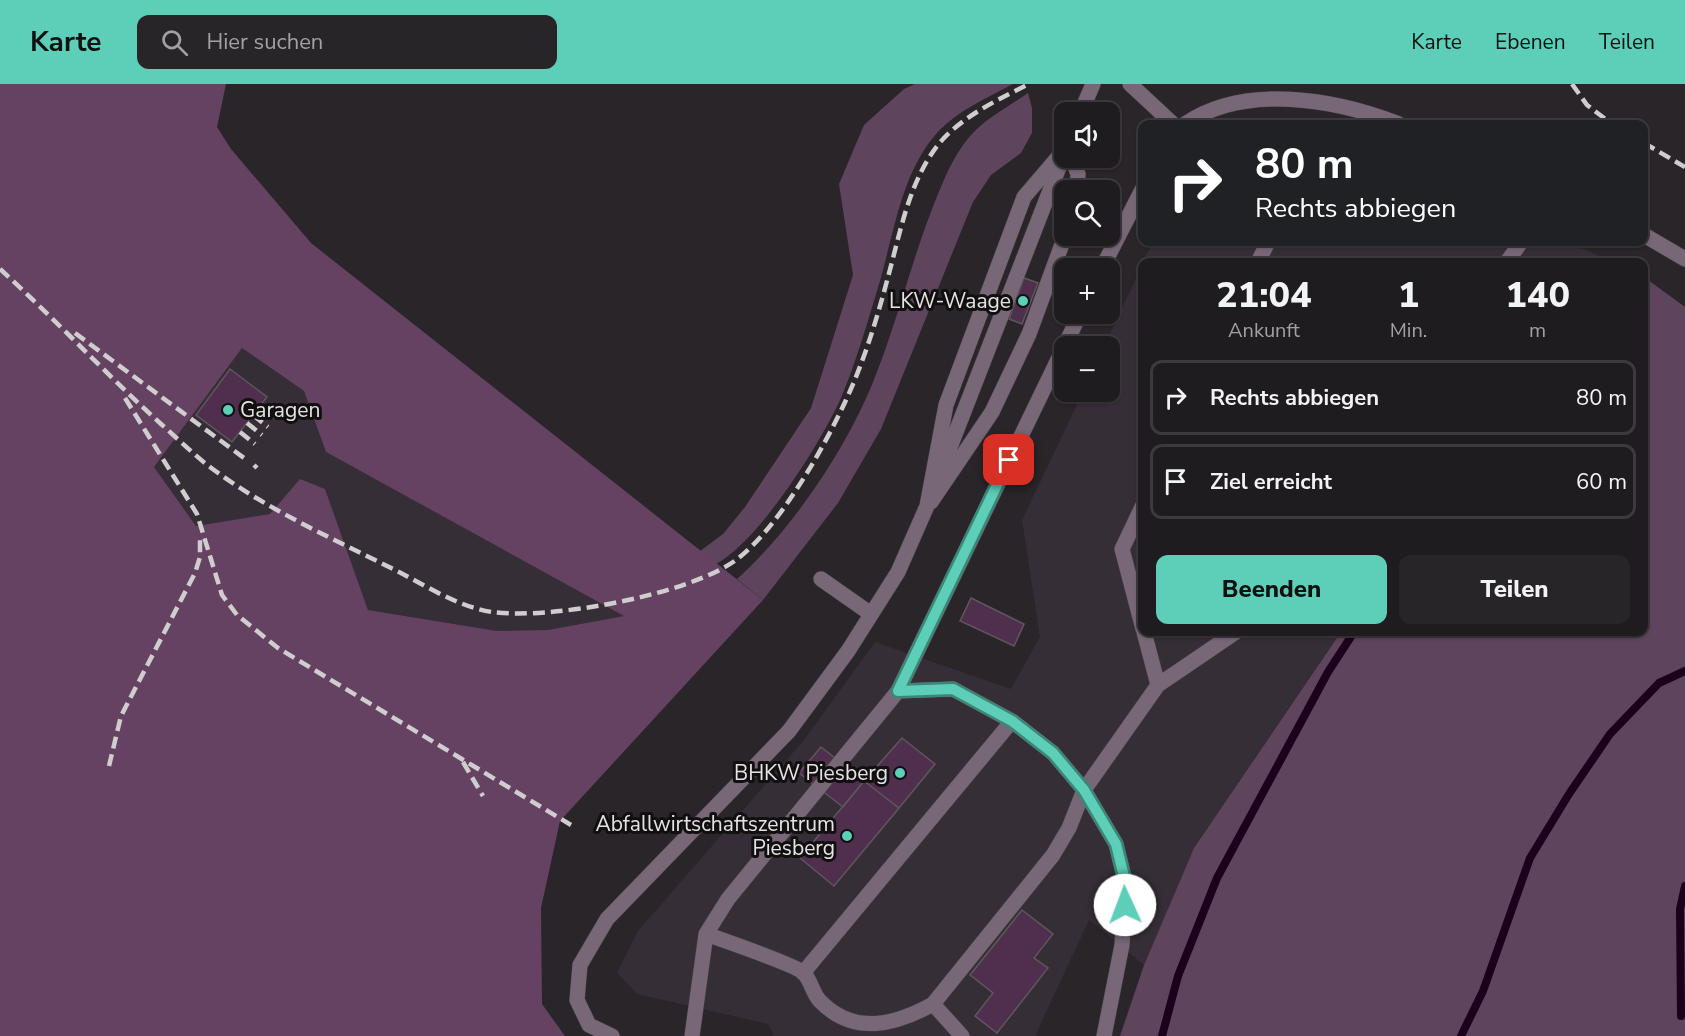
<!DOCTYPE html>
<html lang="de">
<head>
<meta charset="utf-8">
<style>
  :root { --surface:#1f1c1f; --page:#272528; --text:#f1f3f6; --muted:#a1a1a4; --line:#3c3a3d; --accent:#5dceb8 }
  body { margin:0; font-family:"Nunito Sans",sans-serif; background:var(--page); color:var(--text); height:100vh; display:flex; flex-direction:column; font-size:22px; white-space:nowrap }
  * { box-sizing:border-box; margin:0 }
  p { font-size:20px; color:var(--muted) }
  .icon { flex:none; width:33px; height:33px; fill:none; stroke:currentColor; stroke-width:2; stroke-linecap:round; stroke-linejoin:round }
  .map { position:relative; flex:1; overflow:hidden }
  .details { position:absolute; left:1138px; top:174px; width:510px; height:378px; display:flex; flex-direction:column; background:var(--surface); border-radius:12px; box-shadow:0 2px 4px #0004,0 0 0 2px var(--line) }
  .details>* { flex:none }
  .guide { position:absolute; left:1138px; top:36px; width:510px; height:126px; border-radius:12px; box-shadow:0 2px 4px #0004,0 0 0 2px var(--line); background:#202124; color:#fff; overflow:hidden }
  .controls { position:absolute; left:1054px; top:18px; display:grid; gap:12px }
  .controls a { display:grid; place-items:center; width:66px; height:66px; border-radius:12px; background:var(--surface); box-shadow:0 2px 4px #0004,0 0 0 2px var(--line); font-size:30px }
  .pin { position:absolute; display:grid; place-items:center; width:51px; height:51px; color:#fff; margin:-26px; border-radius:12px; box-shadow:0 3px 9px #0006 }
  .me { position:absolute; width:66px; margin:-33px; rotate:358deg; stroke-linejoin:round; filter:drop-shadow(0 0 4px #0008) }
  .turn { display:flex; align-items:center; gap:21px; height:126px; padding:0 18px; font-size:27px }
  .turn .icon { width:78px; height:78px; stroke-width:2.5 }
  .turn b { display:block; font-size:42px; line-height:51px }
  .eta { display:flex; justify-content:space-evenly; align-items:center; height:102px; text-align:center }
  .eta b { font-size:36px; font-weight:800; line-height:42px }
  .action { display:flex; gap:12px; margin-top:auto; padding:12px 18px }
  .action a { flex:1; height:69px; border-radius:12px; background:var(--accent); color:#111; font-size:24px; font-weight:800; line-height:69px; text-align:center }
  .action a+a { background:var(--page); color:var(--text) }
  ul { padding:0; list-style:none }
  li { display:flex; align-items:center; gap:18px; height:75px; margin:0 12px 9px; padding:0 6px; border:3px solid var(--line); border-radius:12px }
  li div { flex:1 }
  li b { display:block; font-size:22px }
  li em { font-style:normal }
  header { display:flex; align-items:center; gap:36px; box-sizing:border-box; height:84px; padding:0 30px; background:var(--accent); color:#111 }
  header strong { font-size:28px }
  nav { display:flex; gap:33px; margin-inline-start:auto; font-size:21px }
  .search { width:420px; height:54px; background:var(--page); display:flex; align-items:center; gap:15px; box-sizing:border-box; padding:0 21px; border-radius:12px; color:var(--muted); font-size:22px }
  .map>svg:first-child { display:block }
  .built { fill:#362e36 }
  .green { fill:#5e445c }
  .forest { fill:#654262; fill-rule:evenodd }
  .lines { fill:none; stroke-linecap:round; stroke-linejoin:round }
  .stream { stroke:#1d011c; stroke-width:8 }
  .building { fill:#502f4e; stroke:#5d585c; stroke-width:1.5 }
  .minor-casing { stroke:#434043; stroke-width:16 }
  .minor { stroke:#786776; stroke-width:15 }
  .rail { stroke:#d0cdcf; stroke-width:4.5; stroke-dasharray:12 6; stroke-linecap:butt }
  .route-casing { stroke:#3c8678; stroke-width:15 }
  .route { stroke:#5dceb8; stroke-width:10 }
  .poi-dot { fill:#5dceb8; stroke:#110f10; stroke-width:2 }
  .labels { text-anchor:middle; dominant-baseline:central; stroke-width:6; stroke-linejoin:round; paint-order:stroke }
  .poi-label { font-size:21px; fill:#e6e3e5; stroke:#110f10; text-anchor:end }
</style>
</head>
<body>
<header>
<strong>Karte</strong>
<div class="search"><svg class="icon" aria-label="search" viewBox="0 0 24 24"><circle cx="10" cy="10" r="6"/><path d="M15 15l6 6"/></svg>Hier suchen</div>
<nav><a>Karte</a><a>Ebenen</a><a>Teilen</a></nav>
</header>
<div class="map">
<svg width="1685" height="952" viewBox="0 0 1685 952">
  <rect width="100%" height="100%" fill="#292529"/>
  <path class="built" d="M1153,158H1567L1614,178H1143Z
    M1143,180V548H1341L1194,764L1144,881L1089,836L1035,952H774L768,940L637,910L617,889L638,847L804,656L875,558L1011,605L1040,553L1022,436L1083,308H1110V262H1104Z
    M242,264L304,307L326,368L625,532L548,546L497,547L368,526L325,405L300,396L270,430L196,442L154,383Z"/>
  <path class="green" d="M915,0H1013C987,14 957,27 937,49C902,88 894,148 880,197C868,236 857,276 841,314C820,360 760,456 716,480L700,467L723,450L745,423L811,324L853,191L839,100L864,41L904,5Z
    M1028,9L1032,24V49L1021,69L991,91L973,118L881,345L838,419L763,516L737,495C791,447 846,365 873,298C896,242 910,182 932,125C943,98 954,67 976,46C990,32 1011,21 1028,9Z
    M1644,193L1685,223V952H1120L1144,881L1194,764L1341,548H1644Z"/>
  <path class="forest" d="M0,0H226L217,43L231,65L311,159L763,516L560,737L541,824L542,920L565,952H0ZM242,264L304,307L326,368L624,532L548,546L497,547L368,526L325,405L300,395L270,430L196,442L154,383Z"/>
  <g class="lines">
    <path class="stream" d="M1681,932L1680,825L1685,802
      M1162,952L1178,892L1217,794L1328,588L1354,548
      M1461,952L1483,907L1530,774L1569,710L1610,650L1659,599L1685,587"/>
  </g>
  <path class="building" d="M1024,194L1038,199L1022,240L1009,235Z
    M230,285L267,313L232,358L196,331Z
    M971,514L1024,540L1014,562L960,537Z
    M902,654L935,680L899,724L864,697Z
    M821,663L864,697L843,723L799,689Z
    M864,697L899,724L834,802L800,774Z
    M1022,826L1053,850L1034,874L1048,884L997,949L975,932L993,909L970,891Z"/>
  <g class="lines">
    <g class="minor-casing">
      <path id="minor" d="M1130,0L1173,40
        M1081,28L1093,0
        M1185,40C1244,0 1332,14 1399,40
        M1072,74L1078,90L1077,106
        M1644,151L1685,175
        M1258,178L1268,158
        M1507,178L1521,158
        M1102,184L1143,104
        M940,389L1063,73
        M931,418L992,328L1029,250L1065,152
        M1143,421L1122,465L1143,545
        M821,495L871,530
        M1158,601L1236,548
        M898,607L953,605L1012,637L1053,669L1084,706L1116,760L1126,801L1122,861L1104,952
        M706,850C722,856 796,881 804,889C811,897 813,910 820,917C854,952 895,941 933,920L1053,771L1069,744L1084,706L1158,601L1144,548
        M803,889L1012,637
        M933,920L962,952
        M612,952L589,941L577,916L580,881L607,835L789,647L848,567L898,488L927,422L946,321L1024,113L1065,65
        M692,952L706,850L728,815L898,607L1080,230"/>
    </g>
    <use href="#minor" class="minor"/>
    <path class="rail" d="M1572,0L1587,21L1612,40
      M1644,59L1685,83
      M0,185C55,235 106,290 161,340C177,354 193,370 210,383C267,426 336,456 399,488C428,503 459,523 492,528C551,536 688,511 736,476C778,445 824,364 846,316C864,277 877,235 888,193C901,146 910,91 944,54C967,30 1001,14 1029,0
      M75,249L244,374
      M125,314L197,430L222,511L237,531L278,564L571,741
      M260,322L275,333
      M253,331L268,343
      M247,339L262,351
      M240,348L255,360
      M254,381L257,384
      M463,678L483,712
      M109,682L121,632L195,489L200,473V454"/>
  </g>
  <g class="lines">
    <g class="route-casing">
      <path id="route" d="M1009,376L898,607L953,605L1012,637L1053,669L1084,706L1116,760L1126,801L1125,821"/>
    </g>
    <use href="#route" class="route"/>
  </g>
  <g class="poi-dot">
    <circle cx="1023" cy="217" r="6"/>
    <circle cx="228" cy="326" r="6"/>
    <circle cx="900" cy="689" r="6"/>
    <circle cx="847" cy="752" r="6"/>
  </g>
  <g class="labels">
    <g class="poi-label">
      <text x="1011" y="217">LKW-Waage</text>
      <text x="240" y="326" text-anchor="start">Garagen</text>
      <text x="888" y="689">BHKW Piesberg</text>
      <text x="835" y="740">Abfallwirtschaftszentrum<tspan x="835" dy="24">Piesberg</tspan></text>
    </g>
  </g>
</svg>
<div class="controls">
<a><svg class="icon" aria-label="sound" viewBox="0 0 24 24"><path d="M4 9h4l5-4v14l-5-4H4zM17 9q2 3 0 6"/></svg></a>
<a><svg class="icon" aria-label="search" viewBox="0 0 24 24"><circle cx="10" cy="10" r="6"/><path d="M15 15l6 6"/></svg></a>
<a>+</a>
<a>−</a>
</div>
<div class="pin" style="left:1009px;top:376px;background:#d93025"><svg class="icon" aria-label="arrive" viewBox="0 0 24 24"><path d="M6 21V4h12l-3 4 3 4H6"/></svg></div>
<svg class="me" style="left:1125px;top:821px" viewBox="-20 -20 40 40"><circle r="19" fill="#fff"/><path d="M0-13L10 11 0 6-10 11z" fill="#5dceb8"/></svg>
<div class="guide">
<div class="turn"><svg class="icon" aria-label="right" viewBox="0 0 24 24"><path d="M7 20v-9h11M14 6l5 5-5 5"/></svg><div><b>80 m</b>Rechts abbiegen</div></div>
</div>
<section class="details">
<div class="eta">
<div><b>21:04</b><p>Ankunft</p></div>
<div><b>1</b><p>Min.</p></div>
<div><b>140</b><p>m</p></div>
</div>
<ul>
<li><svg class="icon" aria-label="right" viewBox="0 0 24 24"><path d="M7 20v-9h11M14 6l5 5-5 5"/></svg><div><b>Rechts abbiegen</b></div><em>80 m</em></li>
<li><svg class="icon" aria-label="arrive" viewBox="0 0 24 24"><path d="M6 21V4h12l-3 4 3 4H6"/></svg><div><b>Ziel erreicht</b></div><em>60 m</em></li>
</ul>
<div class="action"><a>Beenden</a><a>Teilen</a></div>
</section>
</div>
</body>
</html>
